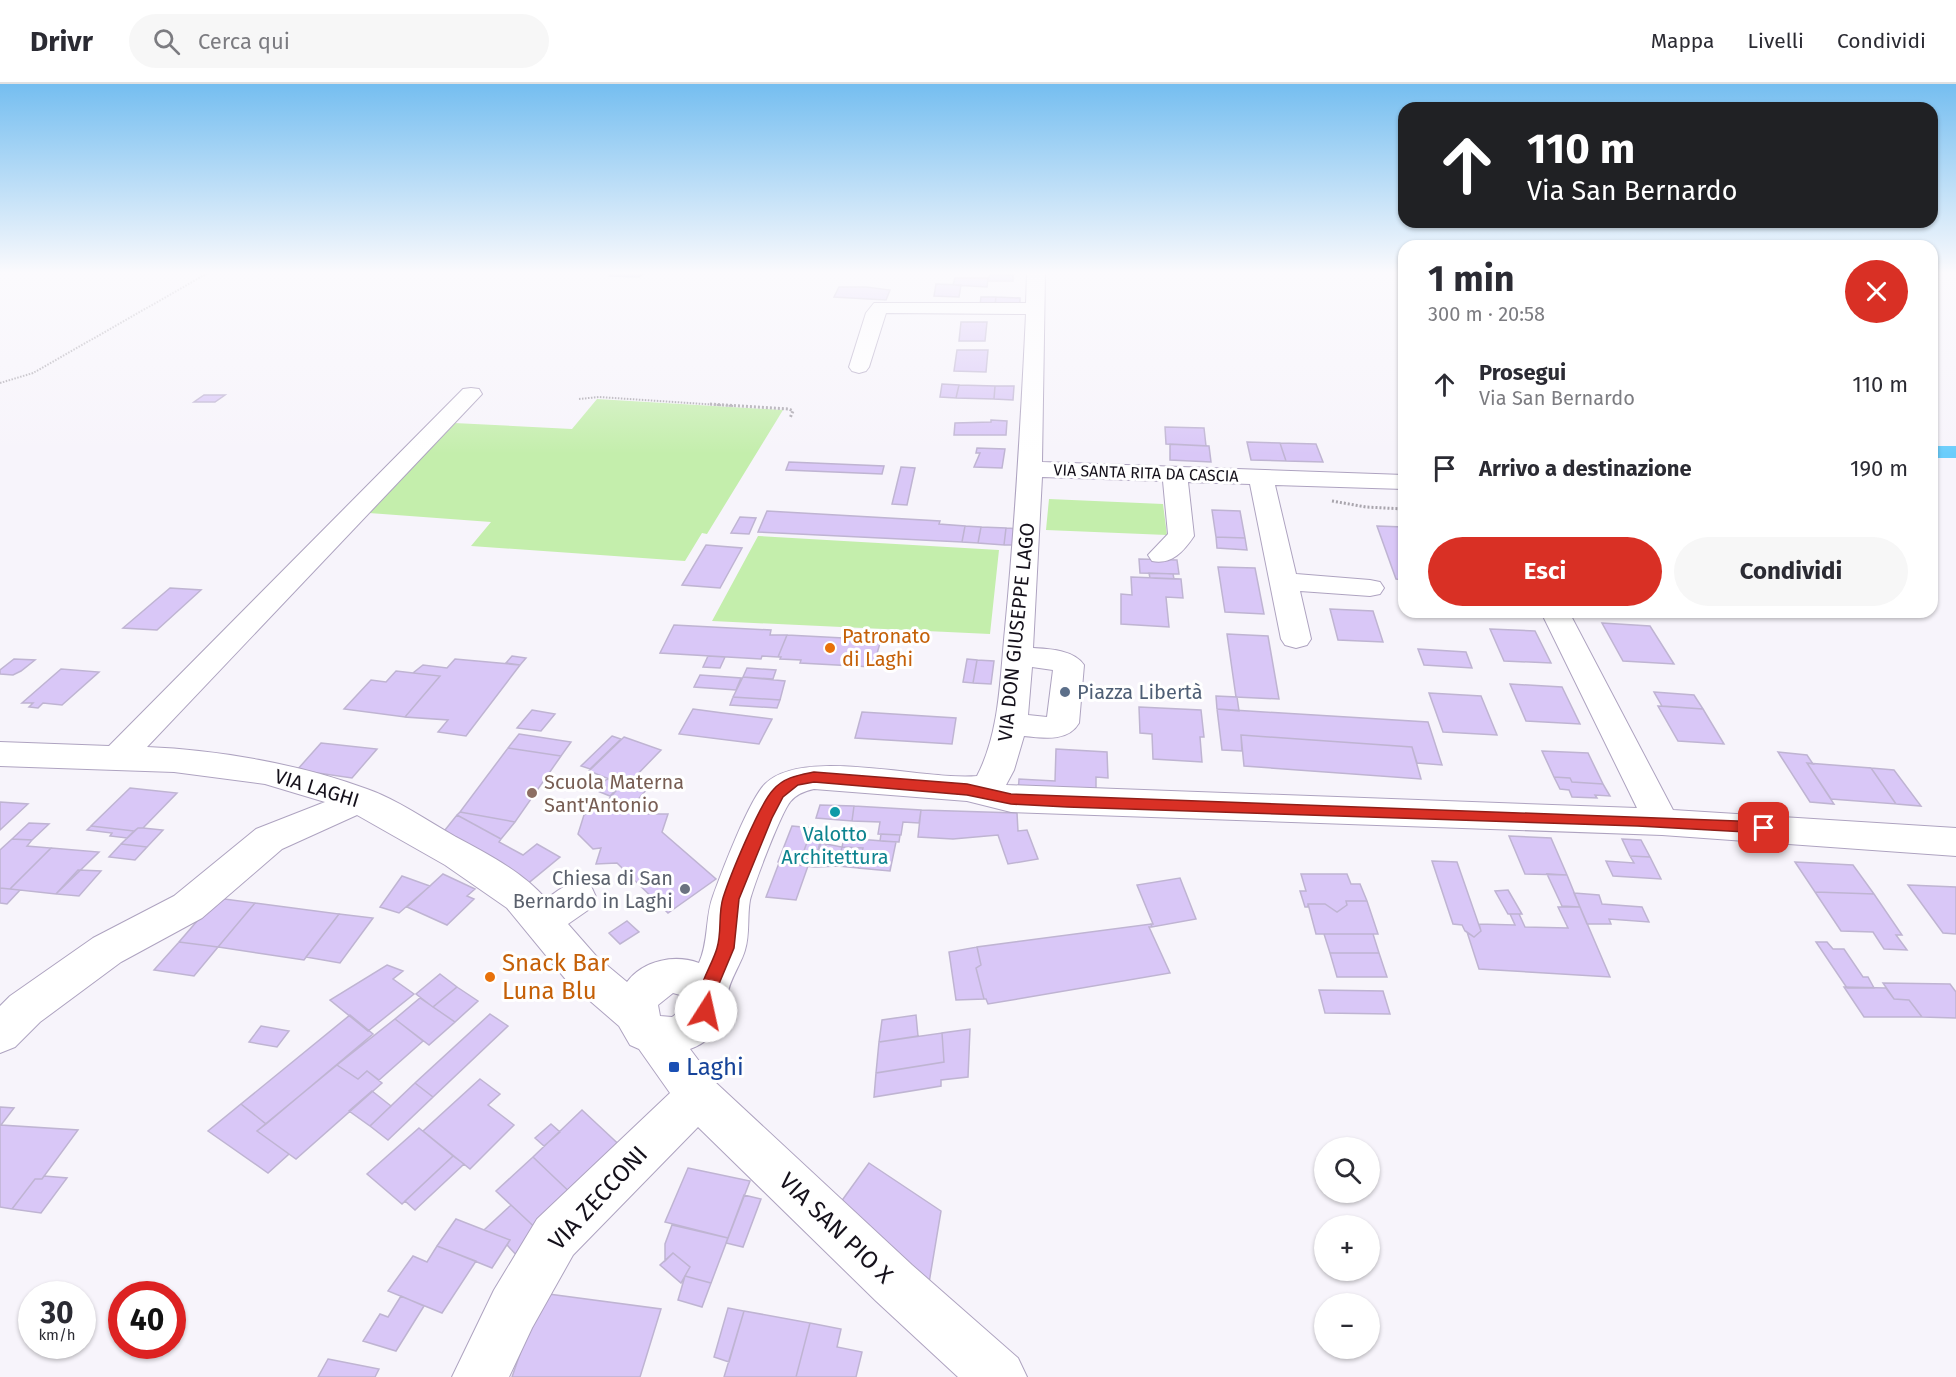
<!DOCTYPE html>
<html lang="it">
<head>
<meta charset="utf-8">
<style>
  :root { --surface:#fff; --page:#f7f7f7; --text:#2b2b33; --muted:#7c7c81; --line:#e1e1e2; --accent:#d93025 }
  body { margin:0; font-family:"Fira Sans",sans-serif; background:var(--page); color:var(--text); height:100vh; display:flex; flex-direction:column; font-size:22px; white-space:nowrap }
  * { box-sizing:border-box; margin:0 }
  p { font-size:20px; color:var(--muted) }
  .icon { flex:none; width:33px; height:33px; fill:none; stroke:currentColor; stroke-width:2; stroke-linecap:round; stroke-linejoin:round }
  .map { position:relative; flex:1; overflow:hidden }
  .details { position:absolute; left:1398px; top:156px; width:540px; height:378px; display:flex; flex-direction:column; background:var(--surface); border-radius:18px; box-shadow:0 2px 4px #0004 }
  .details>* { flex:none }
  .banner { position:absolute; left:1398px; top:18px; width:540px; height:126px; border-radius:18px; box-shadow:0 2px 4px #0004; background:#202124; color:#fff; overflow:hidden }
  .fabs { position:absolute; left:1314px; top:1053px; display:grid; gap:12px }
  .fabs a { display:grid; place-items:center; width:66px; height:66px; border-radius:50%; background:var(--surface); box-shadow:0 2px 4px #0004; font-size:30px }
  .speed { position:absolute; left:18px; top:1197px; display:flex; gap:12px; font-size:30px; font-weight:700; text-align:center }
  .speed>* { display:grid; place-content:center; width:78px; height:78px; border-radius:50%; background:var(--surface); box-shadow:0 2px 4px #0004; line-height:1 }
  .speed small { font-size:15px; font-weight:400 }
  .speed .limit { border:9px solid #d22; background:#fff; color:#111 }
  .pin { position:absolute; display:grid; place-items:center; width:51px; height:51px; color:#fff; margin:-26px; border-radius:12px; box-shadow:0 3px 9px #0006 }
  .me { position:absolute; width:66px; margin:-33px; rotate:10deg; stroke-linejoin:round; filter:drop-shadow(0 0 4px #0008) }
  .turn { display:flex; align-items:center; gap:21px; height:126px; padding:0 30px; font-size:27px }
  .turn .icon { width:78px; height:78px; stroke-width:2.5 }
  .turn b { display:block; font-size:42px; line-height:51px }
  .round { display:grid; place-items:center; flex:none; width:63px; height:63px; border-radius:32px; background:var(--page) }
  .head { display:flex; align-items:center; justify-content:space-between; height:102px; padding:0 30px }
  h1 { font-size:36px; font-weight:700; line-height:45px }
  .primary-button { display:flex; gap:12px; margin-top:auto; padding:12px 30px }
  .primary-button a { flex:1; height:69px; border-radius:36px; background:var(--accent); color:#fff; font-size:24px; font-weight:700; line-height:69px; text-align:center }
  .primary-button a+a { background:var(--page); color:var(--text) }
  ul { padding:0; list-style:none }
  li { display:flex; align-items:center; gap:18px; height:84px; padding:0 30px }
  li div { flex:1 }
  li b { display:block; font-size:22px }
  li em { font-style:normal }
  header { display:flex; align-items:center; gap:36px; box-sizing:border-box; height:84px; padding:0 30px; background:var(--surface); border-bottom:2px solid var(--line) }
  header strong { font-size:28px }
  nav { display:flex; gap:33px; margin-inline-start:auto; font-size:21px }
  .search { width:420px; height:54px; background:var(--page); display:flex; align-items:center; gap:15px; box-sizing:border-box; padding:0 21px; border-radius:33px; color:var(--muted); font-size:22px }
  .map>svg:first-child { display:block }
  .green { fill:#c4eeac }
  .lines { fill:none; stroke-linecap:round; stroke-linejoin:round }
  .canal { fill:#6acdfb; fill-rule:evenodd }
  .building { fill:#d9c7f7; stroke:#bfb4d2; stroke-width:1.5 }
  .minor-casing { stroke:#aea3c0; stroke-width:2 }
  .path-far1 { stroke:#a9a5ad; stroke-width:2; stroke-dasharray:1.5 1.5; stroke-linecap:butt }
  .path { stroke:#a9a5ad; stroke-width:3; stroke-dasharray:2 2; stroke-linecap:butt }
  .minor { fill:#fff; fill-rule:evenodd }
  .route { fill:#d93025; stroke:#8d1f18; stroke-width:1.5 }
  .food-dot { fill:#e8710a; stroke:#fff; stroke-width:2 }
  .service-dot { fill:#5c6f8a; stroke:#fff; stroke-width:2 }
  .education-dot { fill:#8d6e63; stroke:#fff; stroke-width:2 }
  .culture-dot { fill:#0f9aa8; stroke:#fff; stroke-width:2 }
  .worship-dot { fill:#6b7280; stroke:#fff; stroke-width:2 }
  .transit-dot { fill:#1a4fb4; stroke:#fff; stroke-width:2 }
  .labels { text-anchor:middle; dominant-baseline:central; stroke-width:6; stroke-linejoin:round; paint-order:stroke }
  .far-street-label { font-size:16px; fill:#15111b; stroke:#fff }
  .street-label { font-size:20px; fill:#15111b; stroke:#fff }
  .food-label { font-size:20px; fill:#c56008; stroke:#fff; text-anchor:start }
  .service-label { font-size:20px; fill:#4e5e75; stroke:#fff; text-anchor:start }
  .education-label { font-size:20px; fill:#785e54; stroke:#fff; text-anchor:start }
  .culture-label { font-size:20px; fill:#0d838f; stroke:#fff }
  .worship-label { font-size:20px; fill:#5b616d; stroke:#fff; text-anchor:end }
  .near-food-label { font-size:24px; fill:#c56008; stroke:#fff; text-anchor:start }
  .near-transit-label { font-size:24px; fill:#164399; stroke:#fff; text-anchor:start }
  .near-street-label { font-size:24px; fill:#15111b; stroke:#fff }
</style>
</head>
<body>
<header>
<strong>Drivr</strong>
<div class="search"><svg class="icon" aria-label="search" viewBox="0 0 24 24"><circle cx="10" cy="10" r="6"/><path d="M15 15l6 6"/></svg>Cerca qui</div>
<nav><a>Mappa</a><a>Livelli</a><a>Condividi</a></nav>
</header>
<div class="map">
<svg width="1956" height="1293" viewBox="0 0 1956 1293">
  <rect width="100%" height="100%" fill="#f7f4fb"/>
  <path class="green" d="M597,315L783,326L707,450L702,449L685,477L471,462L491,438L369,429L454,339L572,345Z
    M1049,415L1163,420L1167,451L1046,446Z
    M758,452L999,466L990,550L712,537Z"/>
  <g class="lines">
    <path class="canal" d="M1932,362H1956V374H1932Z"/>
  </g>
  <path class="building" d="M613,189H643L639,193L610,192Z
    M990,189H1009L1008,191H1013V197H988Z
    M955,194H988L987,203L953,201Z
    M936,200L961,201L959,213L934,212Z
    M839,203H866L890,206L886,216L834,213Z
    M981,213H996L995,221H980Z
    M996,213L1020,214V221H995Z
    M961,238H987L985,257H959Z
    M957,266H988L986,288L954,287Z
    M942,300L959,301L956,314L940,313Z
    M959,301L995,302L994,315L956,314Z
    M995,302H1014L1013,316L994,315Z
    M204,311H225L215,318H194Z
    M991,336L1007,337L1006,351H954L955,339L991,338Z
    M1165,343L1204,344L1206,362L1166,360Z
    M1247,358L1280,359L1286,377L1251,376Z
    M1280,359L1316,360L1323,378L1286,377Z
    M1170,360L1209,362L1211,378L1170,376Z
    M977,364L1005,365L1002,384L974,383L980,369H976Z
    M789,378L884,382L882,390L786,386Z
    M901,383L915,384L907,421L892,420Z
    M1212,426L1240,427L1245,454L1216,453Z
    M767,427L940,437L939,440L965,442L962,458L758,448Z
    M740,433L756,434L749,450L731,449Z
    M965,442L981,443L978,459L962,458Z
    M1377,442L1404,443V496L1396,495Z
    M981,443L1006,444L1004,461L978,459Z
    M1006,444L1020,445L1018,461H1004Z
    M1216,453L1245,454L1247,466L1217,464Z
    M706,461L742,464L720,504L682,501Z
    M1139,475L1177,476L1179,490L1140,489Z
    M1218,483L1255,484L1264,530L1225,528Z
    M1149,489L1173,490L1174,495L1150,494Z
    M1131,493L1181,495L1183,514L1166,513L1169,543L1121,540V510L1132,511Z
    M170,504L201,506L157,546L123,544Z
    M1330,525L1373,527L1383,558L1338,556Z
    M1602,539L1650,542L1674,580L1623,577Z
    M674,541L771,546L770,551H787L778,573L762,572L761,575L660,569Z
    M1490,545L1535,547L1551,579L1504,577Z
    M1227,550L1268,552L1279,615L1236,613Z
    M787,551L881,556L873,583L800,579L801,576L780,575L781,573H778Z
    M1418,565L1466,568L1472,584L1424,581Z
    M512,572L526,574L520,581L506,579Z
    M708,572L725,573L720,584L703,583Z
    M14,575L35,576L21,587L13,591L0,590V586Z
    M455,575L520,581L466,652L438,648L448,636L405,633L440,592L413,589L423,581L447,584Z
    M967,575L977,576L973,599L963,598Z
    M977,576L994,577L991,600L973,599Z
    M747,584L776,586L773,595L743,593Z
    M61,585L99,588L62,621L43,619L38,624L29,623L33,619H22Z
    M396,587L440,592L405,633L344,625L371,596L386,598Z
    M700,591L741,594L736,606L694,603Z
    M743,593L785,597L780,616L733,613Z
    M1510,600L1562,603L1580,640L1526,637Z
    M1654,608L1694,611L1703,625L1662,622Z
    M1429,609L1481,612L1497,651L1443,648Z
    M1216,612L1237,613L1239,627L1217,625Z
    M733,613L780,616L777,624L730,621Z
    M1658,622L1703,625L1724,660L1678,657Z
    M1139,623L1201,626L1204,653H1200L1202,678L1153,675L1152,650L1140,649Z
    M693,625L723,629L772,635L759,660L679,650Z
    M1217,625L1428,638L1442,681L1417,679L1412,663L1241,651L1242,667L1222,666Z
    M532,626L555,630L541,647L517,644Z
    M862,628L956,634L952,660L855,654Z
    M519,650L571,658L561,672L508,664Z
    M1241,651L1412,663L1421,695L1244,682Z
    M612,652L621,655L590,685L581,682Z
    M624,653L661,666L629,699L647,705L635,719L607,717L622,700L589,687Z
    M321,659L377,665L352,694L297,686Z
    M508,664L561,672L515,738L460,728Z
    M1056,665L1107,668L1108,694L1096,693V715L1018,711L1019,695L1055,697Z
    M1542,667L1588,669L1603,700L1572,698L1570,694L1554,693Z
    M1778,668L1807,671L1813,680L1807,679L1834,720L1810,718Z
    M1807,679L1871,684L1896,720L1831,715Z
    M1871,684L1894,686L1921,722L1896,720Z
    M1554,693L1570,694L1572,698L1603,700L1610,712L1595,711L1597,714L1572,713L1569,706L1560,705Z
    M607,695L622,700L610,712L595,706Z
    M130,704L177,709L143,744H138L134,747L91,742Z
    M607,717H633L648,730H668L662,748L716,795L668,829L617,779L596,780L601,764L593,765L578,750L584,731Z
    M0,718L28,720L0,746Z
    M820,721L854,722L852,737L816,734Z
    M854,722L921,726L919,739L903,738L901,751L878,750L880,738L852,737Z
    M921,726L1017,729L1018,747L1027,746L1038,775L1008,780L998,751L953,755L918,753Z
    M460,728L515,738L501,755L457,731Z
    M457,731L501,755L499,758L523,771L537,760L560,773L526,801L441,751Z
    M29,739L49,740L32,756L12,755Z
    M91,742L134,747L127,754L110,752L112,749L87,746Z
    M792,742L812,744L799,781L778,778Z
    M138,744H143L163,746L147,763L121,760Z
    M812,744L824,745L813,783L799,781Z
    M881,750L900,751L899,758L880,757Z
    M1509,752L1551,754L1567,791L1525,790Z
    M844,754L896,758L890,787L858,784L863,764L842,763Z
    M12,755L32,756L27,762L51,764L10,805L0,804V766Z
    M1622,755L1641,756L1650,773L1630,772Z
    M821,759L826,760L818,783H813Z
    M121,760L147,763L135,776L109,773Z
    M826,760L842,763L838,782L818,783Z
    M842,763L863,764L858,784L838,782Z
    M51,764L99,768L56,810L10,805Z
    M1630,772L1650,773L1661,795L1613,792L1606,777L1634,779Z
    M1432,777L1457,778L1481,847L1474,853L1465,847L1462,841L1453,840Z
    M1795,778L1853,781L1874,810L1815,808Z
    M779,779L808,782L796,816L766,813Z
    M78,786L101,787L79,812L56,810Z
    M443,790L475,805L467,812L474,815L447,841L407,823Z
    M1301,790H1347L1351,800H1360L1367,817H1346L1347,821L1337,828L1325,820H1308V823H1305L1300,807H1306Z
    M1547,790L1567,791L1580,823L1562,822Z
    M402,792L430,802L399,829L380,823Z
    M1180,794L1196,835L1152,843L1151,840H1153L1137,801Z
    M1908,801L1956,803V850L1943,849Z
    M0,804L20,806L7,820L0,819Z
    M1508,806L1522,830H1508L1495,807Z
    M1815,808L1874,810L1902,851H1896L1907,866L1884,865L1873,848L1841,847Z
    M1574,809L1599,811L1602,820L1642,823L1649,838L1609,835L1611,840H1587Z
    M217,814L255,819L218,863L179,858Z
    M1346,817H1367L1378,850H1316L1308,820H1325L1337,828L1347,821Z
    M255,819L339,830L304,876L218,863Z
    M1558,823H1580L1610,893L1479,885L1467,848L1474,853L1481,847L1479,840L1515,841L1510,830H1519L1525,843L1568,844Z
    M339,830L373,834L340,879L306,873Z
    M627,837L639,848L620,860L609,849Z
    M1151,840L1152,843H1149L1170,889L988,920L986,915H984L976,884L981,881L977,863Z
    M1324,850H1373L1379,869H1330Z
    M179,858L218,863L194,892L154,886Z
    M1816,858H1827L1833,865H1844L1863,893H1868L1874,904H1847Z
    M977,863L981,881L976,884L984,915L956,916L949,868Z
    M1330,869H1379L1387,893H1337Z
    M387,881L403,887L393,895L414,910L368,947L330,916Z
    M440,890L457,903L433,923L416,910Z
    M1883,899L1950,900L1956,908V934L1922,933L1909,916L1894,915Z
    M457,903L478,917L455,938L433,923Z
    M1844,903L1886,904L1894,915L1909,916L1922,933H1864Z
    M1319,906L1383,907L1390,930L1325,929Z
    M420,914L455,938L429,961L395,935Z
    M490,930L508,942L433,1013L415,999Z
    M350,931L373,950L266,1040L241,1020Z
    M916,931L918,952L879,958L882,936Z
    M395,935L423,957L379,996L367,987L358,995L337,981Z
    M261,942L289,947L277,963L249,958Z
    M970,945L968,993L941,996V1002L874,1013L876,989L944,978L942,949Z
    M942,949L944,978L876,989L879,958Z
    M337,981L358,995L367,987L382,999L296,1075L257,1047Z
    M480,995L500,1010L488,1021L514,1041L470,1085L423,1047Z
    M415,999L433,1013L388,1056L370,1042Z
    M372,1007L391,1022L370,1042L349,1027Z
    M241,1020L266,1040L257,1047L289,1070L268,1089L208,1047Z
    M0,1023L14,1024L1,1041L78,1046L42,1095H35L12,1125L0,1123Z
    M582,1026L627,1068L578,1116L533,1073Z
    M551,1040L560,1048L544,1062L535,1054Z
    M419,1044L453,1072L402,1120L367,1090Z
    M453,1072L464,1080L415,1126L405,1117Z
    M533,1073L578,1116L543,1151L496,1107Z
    M869,1079L941,1127L928,1205L838,1122Z
    M688,1084L750,1097L728,1154L665,1138Z
    M44,1092L67,1094L41,1129L12,1125L35,1095H42Z
    M744,1111L761,1115L743,1163L726,1159Z
    M511,1121L543,1151L521,1176L507,1161L510,1156L484,1146Z
    M456,1135L510,1156L492,1184L437,1162Z
    M672,1141L728,1154L711,1199L685,1192L690,1183L673,1169L665,1177V1160Z
    M437,1162L476,1177L442,1229L388,1207L413,1172L427,1178Z
    M673,1169L690,1183L681,1199L660,1181Z
    M685,1192L711,1199L702,1223L678,1216Z
    M541,1209L661,1225L640,1293H512Z
    M401,1212L424,1222L396,1267L363,1257L380,1230L388,1233Z
    M728,1224L744,1227L729,1278L714,1273Z
    M744,1227L810,1239L796,1293H724Z
    M810,1239L841,1245L837,1263L862,1268L856,1293H796Z
    M328,1275L379,1285L375,1293H318Z"/>
  <g class="lines">
    <g class="minor-casing">
      <path id="minor" d="M1027,189H1045L1042,378L1404,391V405L1275,401L1296,490L1370,496L1380,498L1384,504L1380,510L1370,512L1300,507L1311,555L1307,561L1296,564L1285,561L1281,555L1250,400L1188,398L1194,452C1184,467 1172,481 1152,477L1148,471L1168,450L1163,397L1042,393L1033,564C1050,565 1074,566 1084,581L1079,639C1068,658 1044,654 1024,652L1014,686L1006,701L1637,724L1541,528H1569L1673,726L1956,744V772L1662,751L1011,728L967,717L814,705C805,707 796,710 790,718C781,729 754,800 750,816C747,832 750,850 745,866C742,878 729,897 728,909C726,934 716,956 690,965L714,997L912,1181L1018,1274L1027,1293H958L876,1217L698,1043L573,1171L532,1244L509,1293H452L494,1206L537,1135L670,1009L639,965L630,961L619,942L567,897L507,824L445,781L357,731L282,765L202,834L121,878L40,938L15,963L0,969V922L10,912L93,854L174,812L256,745L325,718L265,700L174,688L0,682V658L109,662L463,305L471,304L479,305L482,310L147,663C219,666 299,680 367,705C396,715 428,737 456,753C486,769 523,788 546,815C563,803 570,795 591,802L596,813L591,824L568,840L597,873L627,898C643,876 675,870 699,879C709,857 705,833 713,812C722,787 749,716 765,700C803,662 924,697 977,692C1000,648 1000,594 1005,545C1015,441 1021,336 1026,230L886,229L869,283L866,287L859,289L852,287L849,283L866,229L874,219H1026ZM1032,583L1053,586L1047,633L1028,631ZM673,909L687,913L683,925L672,933L660,932L658,921Z"/>
    </g>
    <path class="path-far1" d="M0,299L33,289L208,189
      M579,315L599,313L734,322"/>
    <path class="path" d="M710,320L789,325L793,327L790,334
      M1332,417L1366,423L1404,425"/>
    <use href="#minor" class="minor"/>
  </g>
  <linearGradient id="sky" x2="0" y2="1"><stop stop-color="#75bef0"/><stop offset="0.51" stop-color="#fbfafd"/><stop offset="1" stop-color="#fbfafd" stop-opacity="0"/></linearGradient>
  <rect width="1956" height="370" fill="url(#sky)"/>
  <path class="route" d="M814,688L967,700L1011,710L1764,738L1769,740L1771,744L1769,747L1764,749L1638,742L1067,723L1011,720L967,711L814,698L798,701L783,713L772,734L739,815L734,864L716,907L718,917L713,933L706,935L700,933C690,912 712,883 717,864C722,848 718,830 723,814C730,792 759,721 773,706C784,693 799,691 814,688Z"/>
  <g class="food-dot">
    <circle cx="830" cy="564" r="6"/>
    <circle cx="490" cy="893" r="6"/>
  </g>
  <circle class="service-dot" cx="1065" cy="608" r="6"/>
  <circle class="education-dot" cx="532" cy="709" r="6"/>
  <circle class="culture-dot" cx="835" cy="728" r="6"/>
  <circle class="worship-dot" cx="685" cy="805" r="6"/>
  <rect class="transit-dot" x="668" y="977" width="12" height="12" rx="3"/>
  <g class="labels">
    <g class="far-street-label">
      <text transform="translate(1146 389) rotate(2)">VIA SANTA RITA DA CASCIA</text>
    </g>
    <g class="street-label">
      <text transform="translate(1016 548) rotate(-84)">VIA DON GIUSEPPE LAGO</text>
      <text transform="translate(317 704) rotate(17)">VIA LAGHI</text>
    </g>
    <g class="food-label">
      <text x="842" y="552">Patronato<tspan x="842" dy="23">di Laghi</tspan></text>
    </g>
    <g class="service-label">
      <text x="1077" y="608">Piazza Libertà</text>
    </g>
    <g class="education-label">
      <text x="544" y="698">Scuola Materna<tspan x="544" dy="23">Sant'Antonio</tspan></text>
    </g>
    <g class="culture-label">
      <text x="835" y="750">Valotto<tspan x="835" dy="23">Architettura</tspan></text>
    </g>
    <g class="worship-label">
      <text x="673" y="794">Chiesa di San<tspan x="673" dy="23">Bernardo in Laghi</tspan></text>
    </g>
    <g class="near-food-label">
      <text x="502" y="879">Snack Bar<tspan x="502" dy="28">Luna Blu</tspan></text>
    </g>
    <g class="near-transit-label">
      <text x="686" y="983">Laghi</text>
    </g>
    <g class="near-street-label">
      <text transform="translate(598 1114) rotate(-47)">VIA ZECCONI</text>
      <text transform="translate(836 1144) rotate(44)">VIA SAN PIO X</text>
    </g>
  </g>
</svg>
<div class="fabs">
<a><svg class="icon" aria-label="search" viewBox="0 0 24 24"><circle cx="10" cy="10" r="6"/><path d="M15 15l6 6"/></svg></a>
<a>+</a>
<a>−</a>
</div>
<div class="speed"><div>30<small>km/h</small></div><div class="limit">40</div></div>
<div class="pin" style="left:1764px;top:744px;background:#d93025"><svg class="icon" aria-label="arrive" viewBox="0 0 24 24"><path d="M6 21V4h12l-3 4 3 4H6"/></svg></div>
<svg class="me" style="left:706px;top:927px" viewBox="-20 -20 40 40"><circle r="19" fill="#fff"/><path d="M0-13L10 11 0 6-10 11z" fill="#d93025"/></svg>
<div class="banner">
<div class="turn"><svg class="icon" aria-label="ahead" viewBox="0 0 24 24"><path d="M12 20V5M6 11l6-6 6 6"/></svg><div><b>110 m</b>Via San Bernardo</div></div>
</div>
<section class="details">
<div class="head"><div><h1>1 min</h1><p>300 m · 20:58</p></div><a class="round" style="background:#d93025;color:#fff"><svg class="icon" aria-label="close" viewBox="0 0 24 24"><path d="M6 6l12 12M18 6L6 18"/></svg></a></div>
<ul>
<li><svg class="icon" aria-label="ahead" viewBox="0 0 24 24"><path d="M12 20V5M6 11l6-6 6 6"/></svg><div><b>Prosegui</b><p>Via San Bernardo</p></div><em>110 m</em></li>
<li><svg class="icon" aria-label="arrive" viewBox="0 0 24 24"><path d="M6 21V4h12l-3 4 3 4H6"/></svg><div><b>Arrivo a destinazione</b></div><em>190 m</em></li>
</ul>
<div class="primary-button"><a>Esci</a><a>Condividi</a></div>
</section>
</div>
</body>
</html>
